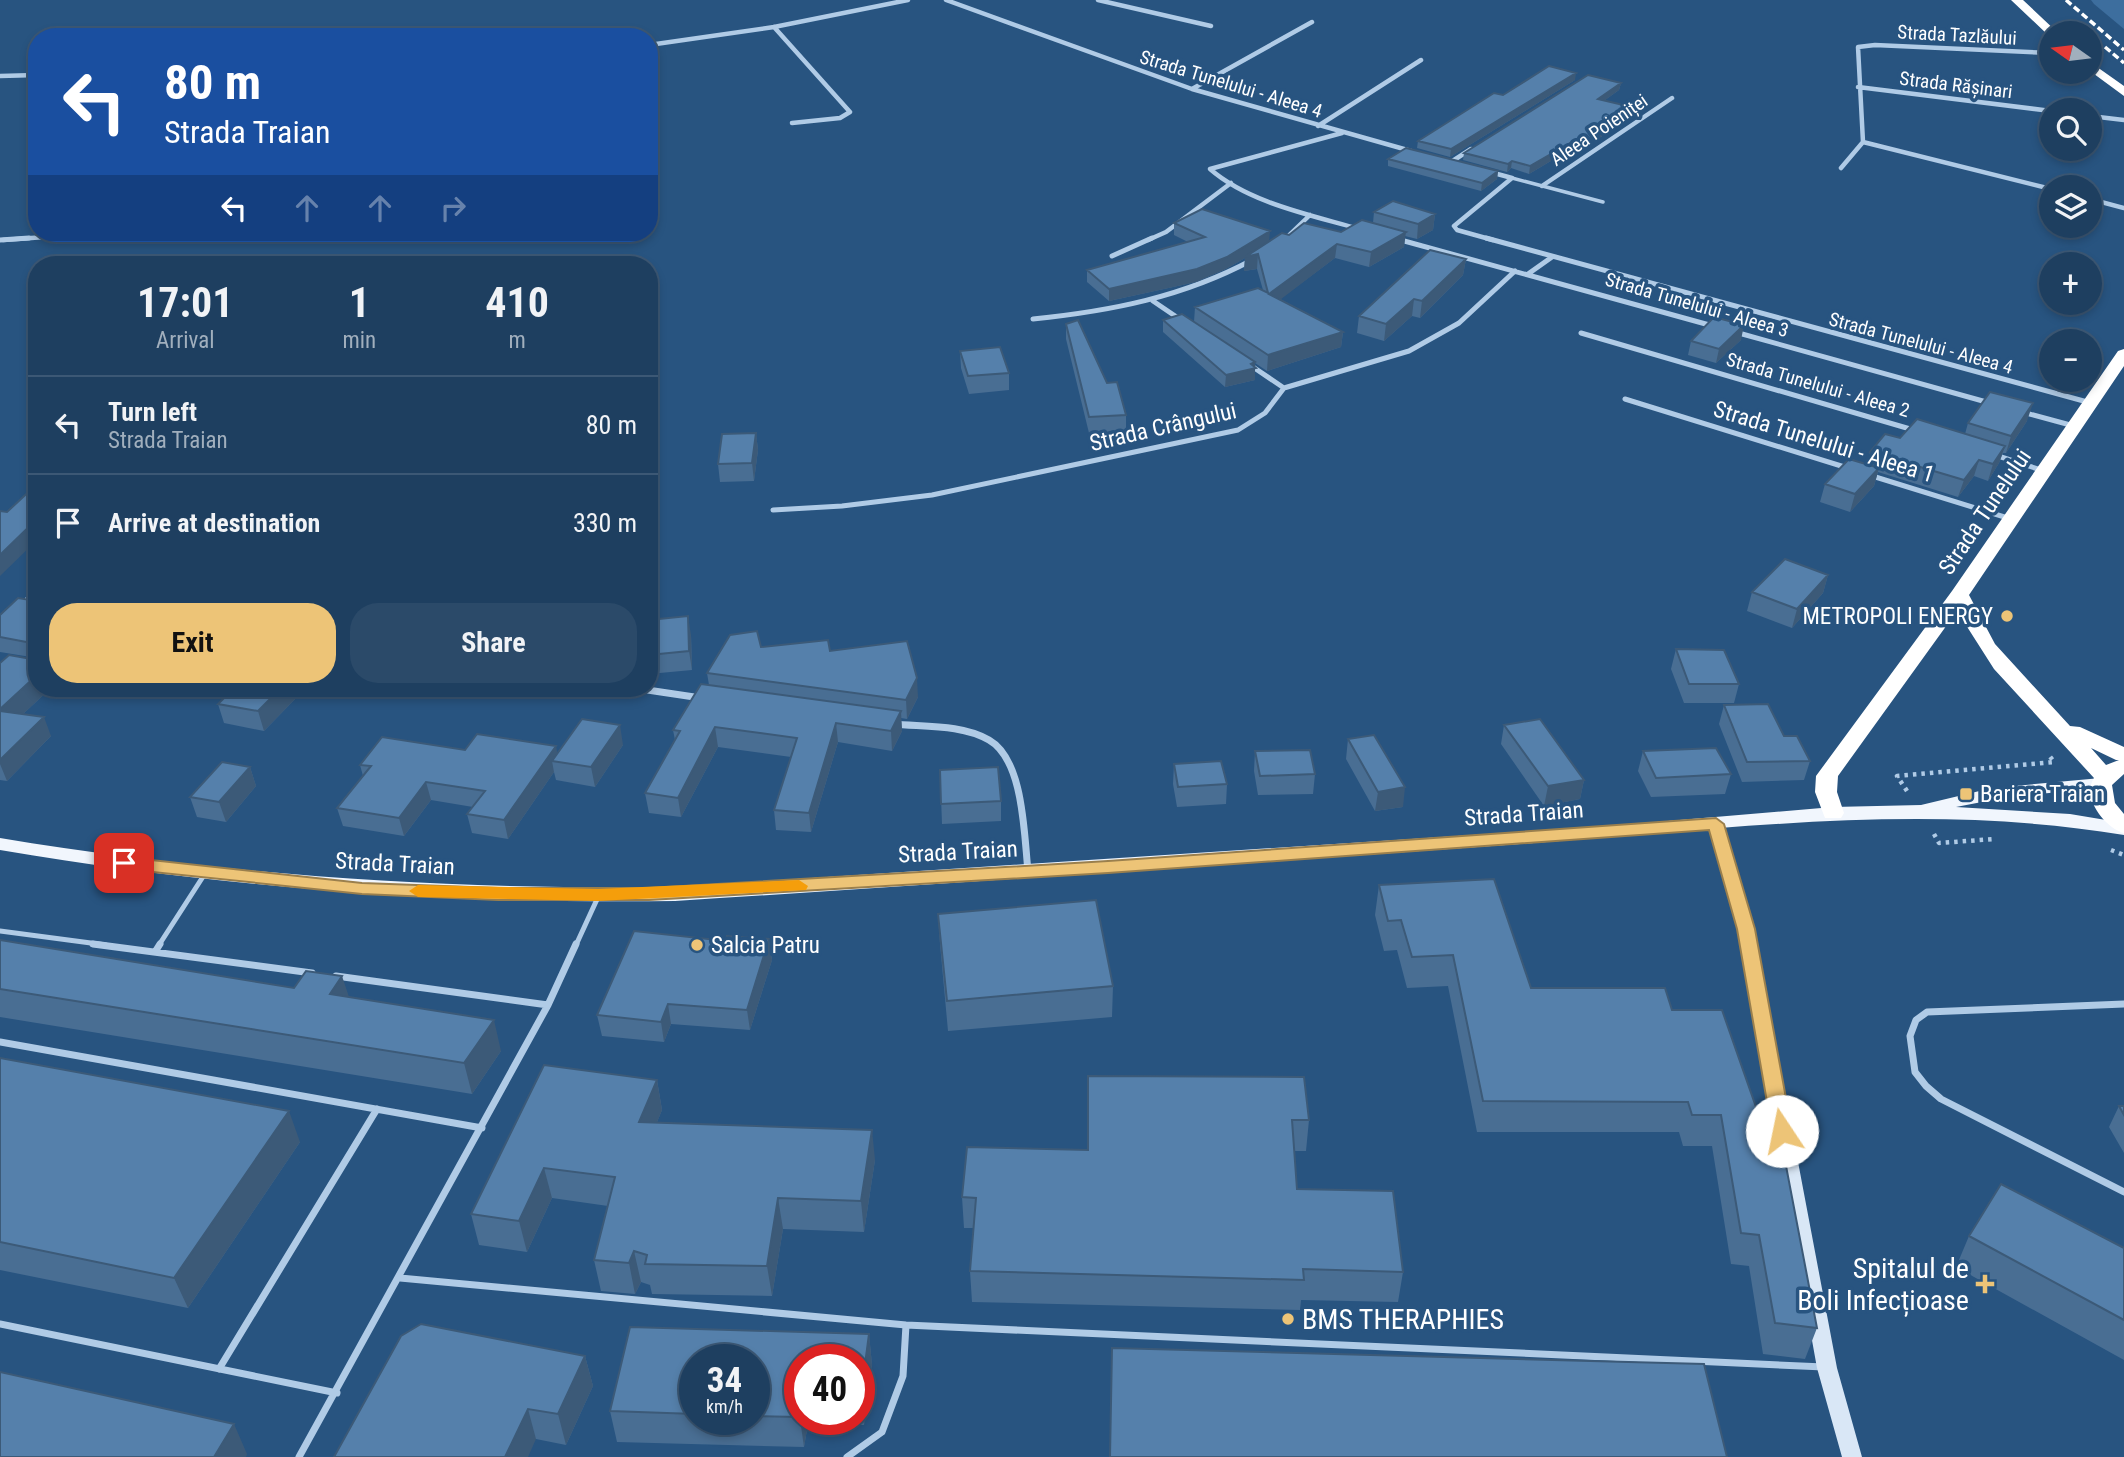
<!DOCTYPE html>
<html lang="en">
<head>
<meta charset="utf-8">
<style>
  :root { --surface:#1e3f60; --page:#2b4a69; --text:#f1f3f6; --muted:#a1afbd; --line:#3c5875; --accent:#edc477 }
  body { margin:0; font-family:"Roboto Condensed",sans-serif; background:var(--page); color:var(--text); height:100vh; display:flex; flex-direction:column; font-size:26px; white-space:nowrap }
  * { box-sizing:border-box; margin:0 }
  p { font-size:23px; color:var(--muted) }
  .icon { flex:none; width:38px; height:38px; fill:none; stroke:currentColor; stroke-width:2; stroke-linecap:round; stroke-linejoin:round }
  .map { position:relative; flex:1; overflow:hidden }
  .details { position:absolute; left:28px; top:256px; width:630px; height:441px; display:flex; flex-direction:column; background:var(--surface); border-radius:28px; box-shadow:0 4px 10px #0003,0 0 0 2px var(--line) }
  .details>* { flex:none }
  .hud { position:absolute; left:28px; top:28px; width:630px; height:214px; border-radius:28px; box-shadow:0 4px 10px #0003,0 0 0 2px var(--line); background:#1a4fa0; color:#fff; overflow:hidden }
  .needle { width:46px; rotate:284deg }
  .fabs { position:absolute; left:2039px; top:21px; display:grid; gap:14px }
  .fabs a { display:grid; place-items:center; width:63px; height:63px; border-radius:50%; background:var(--surface); box-shadow:0 4px 10px #0003,0 0 0 2px var(--line); font-size:35px }
  .speed { position:absolute; left:679px; top:1344px; display:flex; gap:14px; font-size:35px; font-weight:700; text-align:center }
  .speed>* { display:grid; place-content:center; width:91px; height:91px; border-radius:50%; background:var(--surface); box-shadow:0 4px 10px #0003,0 0 0 2px var(--line); line-height:1 }
  .speed small { font-size:18px; font-weight:400 }
  .speed .limit { border:10px solid #d22; background:#fff; color:#111 }
  .pin { position:absolute; display:grid; place-items:center; width:60px; height:60px; color:#fff; margin:-30px; border-radius:14px; box-shadow:0 4px 10px #0006 }
  .me { position:absolute; width:77px; margin:-38px; rotate:349deg; stroke-linejoin:round; filter:drop-shadow(0 0 5px #0008) }
  .turn { display:flex; align-items:center; gap:24px; height:147px; padding:0 21px; font-size:32px }
  .turn .icon { width:91px; height:91px; stroke-width:2.5 }
  .turn b { display:block; font-size:49px; line-height:60px }
  .lanes { display:flex; align-items:center; height:66px; padding:0 21px; background:#0003; justify-content:center; gap:35px; direction:ltr }
  .lanes .off { opacity:.35 }
  .eta { display:flex; justify-content:space-evenly; align-items:center; height:119px; text-align:center }
  .eta b { font-size:42px; font-weight:700; line-height:49px }
  .primary-button { display:flex; gap:14px; margin-top:auto; padding:14px 21px }
  .primary-button a { flex:1; height:80px; border-radius:28px; background:var(--accent); color:#111; font-size:28px; font-weight:700; line-height:80px; text-align:center }
  .primary-button a+a { background:var(--page); color:var(--text) }
  ul { padding:0; list-style:none }
  li { display:flex; align-items:center; gap:21px; height:98px; padding:0 21px; border-top:2px solid var(--line) }
  li div { flex:1 }
  li b { display:block; font-size:26px }
  li em { font-style:normal }
  .map>svg:first-child { display:block }
  .green { fill:#3d6e9e }
  .lines { fill:none; stroke-linecap:round; stroke-linejoin:round }
  .path { stroke:#b0cbe6; stroke-width:4.5; stroke-dasharray:3.5 5; stroke-linecap:butt }
  .lane-far2 { stroke:#b0cbe6; stroke-width:3.5 }
  .lane-far1 { stroke:#b0cbe6; stroke-width:5 }
  .lane { stroke:#b0cbe6; stroke-width:7 }
  .street-far2 { stroke:#b0cbe6; stroke-width:4.5 }
  .street-far1 { stroke:#b0cbe6; stroke-width:5 }
  .street { stroke:#b0cbe6; stroke-width:7 }
  .secondary { fill:#d9e7f6; fill-rule:evenodd }
  .primary { fill:#f1f6fd; fill-rule:evenodd }
  .highway { fill:#fff; fill-rule:evenodd }
  .rail { stroke:#fff; stroke-width:3.5; stroke-dasharray:7 3.5; stroke-linecap:butt }
  .wall { fill:#496e93; fill-rule:evenodd }
  .shaded-wall { fill:#3c5a78 }
  .building { fill:#5580ab; stroke:#3c5a78; stroke-width:2 }
  .route { fill:#edc477; stroke:#9a7f4d; stroke-width:2 }
  .slow { fill:#f59e0b }
  .poi-dot { fill:#edc477; stroke:#285480; stroke-width:2.5 }
  .labels { text-anchor:middle; dominant-baseline:central; stroke-width:7; stroke-linejoin:round; paint-order:stroke }
  .far-street-label { font-size:19px; fill:#fff; stroke:#285480 }
  .street-label { font-size:23px; fill:#fff; stroke:#285480 }
  .poi-label { font-size:23px; fill:#fff; stroke:#285480; text-anchor:start }
  .near-poi-label { font-size:28px; fill:#fff; stroke:#285480; text-anchor:end }
</style>
</head>
<body>
<div class="map">
<svg width="2124" height="1457" viewBox="0 0 2124 1457">
  <rect width="100%" height="100%" fill="#285480"/>
  <path class="green" d="M2091,0H2124V29L2094,4Z"/>
  <g class="lines">
    <path class="path" d="M1907,791L1897,776L2054,762L2048,754
      M1934,834L1939,843L1994,839
      M2111,850L2124,855"/>
    <path class="lane-far2" d="M1512,178L1603,202"/>
    <path class="lane-far1" d="M0,931L106,945
      M159,945L206,872
      M576,945L599,895"/>
    <path class="lane" d="M93,944L312,973
      M155,952L160,944
      M336,976L548,1005
      M2124,1004L1927,1012L1916,1020L1910,1036L1915,1072L1926,1086L1941,1099L2124,1192
      M0,1042L482,1128
      M400,1278L906,1325L1824,1367
      M0,1324L337,1393
      M219,1369L377,1109
      M299,1457L548,1005L576,944
      M847,1457L882,1432L903,1376L906,1325"/>
    <path class="street-far2" d="M946,0L1192,89L1411,151
      M1098,0L1211,26
      M774,27L850,112L840,118L792,123
      M649,45L774,27L908,0
      M0,76L37,75
      M1858,87L2051,111
      M1192,89L1312,22
      M2090,116L2124,120
      M1318,126L1421,60
      M1342,133L1210,169C1249,203 1311,215 1359,229
      M1863,142L2051,189
      M1451,162L1471,149
      M1841,168L1863,142L1858,47L1875,45L2051,53
      M1490,172L1512,178L1454,226L1457,230L1493,240
      M1542,186L1672,98
      M2090,199L2124,208
      M1397,239L1400,240
      M3,240L102,233
      M1148,240L1166,232L1231,183
      M1284,240L1310,215"/>
    <path class="street-far1" d="M1486,238L2091,403
      M1397,239L1713,326
      M0,240L29,238
      M1283,241L1286,238
      M1112,256L1152,238
      M1528,274L1552,257
      M1153,301L1181,320
      M1033,319C1111,311 1183,297 1252,260
      M1735,332L1990,403
      M1581,333L1917,431
      M1250,365L1284,388
      M1625,399L1851,469
      M2022,412L2074,426
      M1995,455L2044,471
      M1869,475L2011,519
      M773,510L842,506L932,495L1238,430L1265,413L1284,388L1409,351L1459,323L1515,271"/>
    <path class="street" d="M22,606L37,591
      M634,688L701,698
      M893,724C923,727 962,724 989,740C1024,760 1024,835 1028,871"/>
    <path class="secondary" d="M1716,819L1723,824L1754,929L1837,1368L1862,1457H1842L1817,1368L1738,929L1709,824Z"/>
    <path class="primary" d="M2101,778L2107,780L2110,784L2107,788L2013,796L1956,807L2070,814L2124,823V835C1920,801 1724,830 1520,844C1238,864 957,883 675,901C449,904 223,888 0,850V838C223,875 449,890 675,887L1609,826L1833,807L1921,805L1992,788Z"/>
    <path class="highway" d="M2011,0H2023L2058,33L2048,35Z
      M2090,62L2124,86V96L2090,71Z
      M2124,349V366L1969,595L1995,644L2070,726L2080,727L2124,747V774L2112,785L2115,803L2124,814V833C2105,828 2081,797 2094,778L1994,669L1957,611L1838,776L1837,792L1844,813L1841,818H1825L1815,792L1816,776L1952,591L2118,351ZM2091,748L2116,760H2119L2106,765Z"/>
    <path class="rail" d="M2066,0L2124,50
      M2105,47L2124,63"/>
  </g>
  <path class="wall" d="M1575,80L1450,157L1417,148L1418,141L1503,95Z
    M1621,83L1619,90L1605,100L1635,115L1579,151L1576,146L1529,174L1511,168L1507,172L1463,160L1464,153Z
    M1388,159L1498,171L1497,179L1481,191L1388,166Z
    M1374,212L1435,214L1433,230L1417,239L1405,236L1404,247L1369,267L1335,258L1280,299L1343,332L1341,347L1267,371L1255,363V380L1225,387L1163,332V320L1194,322L1195,307L1263,290L1257,269L1244,271L1245,258L1226,269L1196,282L1109,301L1087,282V270L1188,242L1174,235V223L1269,241L1289,235L1341,232L1373,223Z
    M1466,259L1463,275L1420,318L1412,316L1384,341L1357,333L1359,316Z
    M1066,324L1107,383L1126,415V431L1089,433L1066,339Z
    M1741,340L1716,363L1688,355L1691,341Z
    M960,351L1009,373V390L969,394L961,368Z
    M2027,421L2006,453H2003L1999,463L1988,481L1974,476L1958,497L1878,472L1874,486L1850,512L1820,502L1825,484L1867,464L1870,452L1900,438L1965,434L1968,423Z
    M756,433L758,450L754,481L720,482L718,464Z
    M1828,575L1823,593L1792,628L1747,611L1752,592Z
    M37,601V658L0,652V615Z
    M649,620L691,635L692,670L649,674Z
    M761,647L830,651L918,697L907,719L901,718L902,731L892,751L838,742L811,832L776,830L774,810L791,757L718,747L681,817L649,813L645,793L675,740L673,730L709,685L707,673Z
    M1676,649L1739,684L1734,703H1684L1671,669Z
    M0,663L37,688H51L23,714L51,736L7,781L0,780Z
    M300,694L264,731L224,723L218,704Z
    M1724,705L1784,736L1810,761L1804,780L1742,782L1719,724Z
    M1504,725L1584,780L1580,799L1544,806L1501,744Z
    M1348,739L1403,807L1375,811L1346,759Z
    M623,745L595,787L556,780L554,772L508,839L472,833L467,814L473,807L431,800L404,836L343,826L337,808L363,776L360,765L465,750L558,753Z
    M1255,751L1315,774L1313,794L1258,795L1254,771Z
    M1643,751L1731,774L1725,794L1651,797L1638,771Z
    M1174,764L1227,784L1226,804L1177,807L1173,784Z
    M250,767L256,786L226,822L197,817L190,797Z
    M940,770L1001,801V821L942,824Z
    M1379,885L1531,988L1672,1010H1722L1817,1328L1805,1359L1763,1354L1749,1266L1731,1264L1712,1146H1683L1679,1132H1477L1448,986L1407,988L1397,950L1384,951L1375,915Z
    M938,914L1113,986L1112,1017L948,1031L940,944Z
    M769,939L772,960L750,1030L671,1024L664,1042L602,1036L597,1015L726,941Z
    M0,940L349,997L501,1051L472,1094L0,1017Z
    M0,1058L300,1142L188,1308L0,1270Z
    M1088,1076L1309,1120L1306,1151H1294L1297,1189L1403,1272L1398,1302L1301,1300L1300,1310L972,1302L970,1271L974,1228H964L962,1197L1088,1150Z
    M657,1080L662,1110L657,1122L875,1160L864,1232L783,1229L772,1296L652,1294L650,1285L641,1282L635,1294L601,1291L594,1260L608,1206L552,1198L527,1252L479,1245L471,1214Z
    M2119,1106H2124V1153L2109,1127Z
    M1969,1236L2124,1248V1360L1956,1267Z
    M630,1327L869,1334L872,1365L864,1425L808,1424L804,1447L617,1442L610,1411ZM695,1360H754V1419H695ZM800,1360H859V1419H800Z
    M585,1356L593,1386L566,1445L536,1439L334,1457Z"/>
  <path class="shaded-wall" d="M1576,73L1575,80L1450,157L1451,149Z
    M1621,83L1619,90L1597,106L1598,99Z
    M1636,108L1635,115L1579,151L1581,144Z
    M1577,139L1576,146L1529,174L1530,166Z
    M1512,161L1511,168L1507,172L1508,164Z
    M1498,171L1497,179L1481,191L1482,183Z
    M1435,214L1433,230L1417,239L1418,224Z
    M1270,231L1269,243L1258,254L1257,269L1244,271L1245,258L1226,269L1196,282L1109,301V289Z
    M1406,232L1404,247L1369,267L1371,252Z
    M1337,244L1335,258L1268,309L1269,294Z
    M1466,259L1463,275L1420,318L1422,301Z
    M1414,299L1412,316L1384,341L1386,324Z
    M1744,325L1741,340L1716,363L1719,349Z
    M1343,332L1341,347L1267,371L1268,355Z
    M1255,362V380L1225,387L1226,375Z
    M2033,403L2027,421L2006,453L2011,436Z
    M756,433L758,450L754,481L752,463Z
    M2005,446L1999,463L1988,481L1993,464Z
    M1979,460L1974,476L1958,497L1964,480Z
    M1879,468L1874,486L1850,512L1855,494Z
    M37,519V540L0,576V555Z
    M1828,575L1823,593L1792,628L1797,609Z
    M688,616L691,635L692,670L689,651Z
    M37,675V688H51L6,730L0,715V709Z
    M917,678L918,697L907,719L906,700Z
    M281,688H298L300,694L264,731L258,711Z
    M901,711L902,731L892,751L891,731Z
    M44,717L51,736L7,781L0,764V760Z
    M836,723L838,742L811,832L809,813Z
    M620,725L623,745L595,787L591,767Z
    M715,727L718,747L681,817L678,798Z
    M556,746L559,762L552,761L554,772L508,839L504,820Z
    M250,767L256,786L226,822L219,802Z
    M1584,780L1580,799L1544,806L1548,786Z
    M426,782L431,800L404,836L399,818Z
    M1405,787L1403,807L1375,811L1378,792Z
    M769,939L772,960L750,1030L747,1010Z
    M342,976L352,1006L330,994Z
    M668,1004L671,1024L664,1042L661,1022Z
    M494,1020L501,1051L472,1094L464,1063Z
    M657,1080L662,1110L645,1152L639,1122Z
    M289,1111L300,1142L188,1308L174,1278Z
    M872,1130L875,1160L864,1232L861,1201Z
    M544,1168L552,1198L527,1252L519,1221Z
    M778,1198L783,1229L772,1296L767,1266Z
    M634,1251L641,1282L635,1294L629,1263Z
    M869,1334L872,1365L864,1425L861,1395Z
    M585,1356L593,1386L566,1445L558,1414Z
    M528,1409L536,1439L528,1457H505Z
    M800,1419H807L808,1424L804,1447Z
    M234,1424L247,1454L246,1457H214Z"/>
  <path class="building" d="M1549,66L1576,73L1451,149L1418,141L1494,93L1503,95Z
    M1588,75L1621,83L1598,99L1636,108L1581,144L1577,139L1530,166L1512,161L1508,164L1464,153Z
    M1406,148L1498,171L1482,183L1388,159Z
    M1393,201L1435,214L1418,224L1374,212Z
    M1202,209L1270,231L1227,257L1197,269L1109,289L1087,270L1205,237L1174,223Z
    M1362,220L1406,232L1371,252L1337,244L1269,294L1343,332L1268,355L1195,307L1258,288L1268,293L1258,254L1245,257L1282,233L1289,235L1304,223L1341,232Z
    M1430,250L1466,259L1422,301L1414,299L1386,324L1359,316Z
    M1182,314L1255,362L1251,364L1256,368L1226,375L1163,320Z
    M1714,317L1744,325L1719,349L1691,341Z
    M1078,320L1107,383L1117,382L1126,415L1089,417L1066,324Z
    M1000,347L1009,373L968,376L960,351Z
    M1990,392L2033,403L2011,436L1968,423Z
    M1917,419L2005,446L1993,464L1979,460L1964,480L1870,452L1885,434L1900,438Z
    M756,433L752,463L718,464L722,434Z
    M1849,459L1879,468L1855,494L1825,484Z
    M37,484V519L0,555V511L7,512Z
    M1785,559L1828,575L1797,609L1752,592Z
    M18,598L37,601V644L0,637V615Z
    M688,616L689,651L649,655V620Z
    M757,631L761,647L828,640L830,651L907,641L917,678L906,700L707,673L730,635Z
    M1676,649L1724,650L1739,684H1689Z
    M9,655L37,660V675L0,709V663Z
    M701,684L901,711L891,731L836,723L809,813L774,810L797,738L715,727L678,798L645,793L680,731L673,730Z
    M234,688H281L258,711L218,704Z
    M1768,704L1784,736H1797L1810,761L1747,762L1724,705Z
    M0,711L44,717L0,760Z
    M582,719L620,725L591,767L552,761Z
    M1540,719L1584,780L1548,786L1504,725Z
    M477,734L556,746L504,820L467,814L485,791L426,782L399,818L337,808L371,766L360,765L382,737L465,750Z
    M1374,735L1405,787L1378,792L1348,739Z
    M1716,748L1731,774L1656,778L1643,751Z
    M1310,750L1315,774L1260,776L1255,751Z
    M1221,761L1227,784L1178,787L1174,764Z
    M222,762L250,767L219,802L190,797Z
    M998,767L1001,801L941,804L940,770Z
    M1494,879L1531,988H1665L1672,1010H1722L1769,1144L1782,1145L1817,1328L1775,1323L1759,1235L1741,1233L1721,1115H1692L1688,1102L1483,1101L1453,955L1412,957L1401,920L1388,921L1379,885Z
    M1096,900L1113,986L947,1001L938,914Z
    M634,931L726,941L727,936L769,939L747,1010L668,1004L661,1022L597,1015Z
    M0,940L294,988L306,971L342,976L330,994L494,1020L464,1063L0,989Z
    M0,1058L289,1111L174,1278L0,1242Z
    M544,1065L657,1080L639,1122L872,1130L861,1201L778,1198L767,1266L645,1264L647,1255L634,1251L629,1263L594,1260L615,1177L544,1168L519,1221L471,1214Z
    M1088,1076L1304,1077L1309,1120H1292L1297,1189L1393,1191L1403,1272L1303,1269L1304,1280L970,1271L976,1198L962,1197L967,1147L1088,1150Z
    M2119,1106H2124V1115Z
    M2001,1184L2124,1248V1320L1969,1236Z
    M421,1324L585,1356L558,1414L528,1409L505,1457H334L401,1336Z
    M630,1327L869,1334L861,1395H859V1360H800L799,1417L754,1416V1360H695V1414L610,1411Z
    M1112,1348L1704,1364L1727,1457H1110Z
    M0,1372L234,1424L214,1457H0Z"/>
  <path class="route" d="M1716,818L1724,824L1755,929L1792,1131L1789,1137H1775L1772,1131L1737,929L1709,830L1108,873L649,900H498L362,894L124,869L115,863L124,857L362,883L498,888H649L1108,861Z"/>
  <path class="slow" d="M799,880L808,886L806,890L598,901L418,897L409,891L418,885L598,889Z"/>
  <g class="poi-dot">
    <circle cx="2007" cy="616" r="7"/>
    <rect x="1959" y="787" width="14" height="14" rx="3.5"/>
    <circle cx="697" cy="945" r="7"/>
    <path d="M1981.5 1273.5h7v7h7v7h-7v7h-7v-7h-7v-7h7z"/>
    <circle cx="1288" cy="1319" r="7"/>
  </g>
  <g class="labels">
    <g class="far-street-label">
      <text transform="translate(1957 35) rotate(3)">Strada Tazlăului</text>
      <text transform="translate(1231 84) rotate(17)">Strada Tunelului - Aleea 4</text>
      <text transform="translate(1956 85) rotate(7)">Strada Rășinari</text>
      <text transform="translate(1599 130) rotate(-34)">Aleea Poieniței</text>
      <text transform="translate(1697 305) rotate(16)">Strada Tunelului - Aleea 3</text>
      <text transform="translate(1921 343) rotate(15)">Strada Tunelului - Aleea 4</text>
      <text transform="translate(1818 385) rotate(16)">Strada Tunelului - Aleea 2</text>
    </g>
    <g class="street-label">
      <text transform="translate(1163 427) rotate(-13)">Strada Crângului</text>
      <text transform="translate(1824 442) rotate(17)">Strada Tunelului - Aleea 1</text>
      <text transform="translate(1985 512) rotate(-56)">Strada Tunelului</text>
      <text transform="translate(1524 814) rotate(-4)">Strada Traian</text>
      <text transform="translate(958 852) rotate(-3)">Strada Traian</text>
      <text transform="translate(395 864) rotate(3)">Strada Traian</text>
    </g>
    <g class="poi-label">
      <text x="1993" y="616" text-anchor="end">METROPOLI ENERGY</text>
      <text x="1980" y="794">Bariera Traian</text>
      <text x="711" y="945">Salcia Patru</text>
    </g>
    <g class="near-poi-label">
      <text x="1969" y="1268">Spitalul de<tspan x="1969" dy="32">Boli Infecțioase</tspan></text>
      <text x="1302" y="1319" text-anchor="start">BMS THERAPHIES</text>
    </g>
  </g>
</svg>
<div class="fabs">
<a><svg class="needle" viewBox="-14 -14 28 28"><path d="M0-13l5 13h-10z" fill="#e53935"/><path d="M0 13l5-13h-10z" fill="#a1afbd"/></svg></a>
<a><svg class="icon" aria-label="search" viewBox="0 0 24 24"><circle cx="10" cy="10" r="6"/><path d="M15 15l6 6"/></svg></a>
<a><svg class="icon" aria-label="layers" viewBox="0 0 24 24"><path d="M12 4l9 5-9 5-9-5zM3 14l9 5 9-5"/></svg></a>
<a>+</a>
<a>−</a>
</div>
<div class="speed"><div>34<small>km/h</small></div><div class="limit">40</div></div>
<div class="pin" style="left:124px;top:863px;background:#d93025"><svg class="icon" aria-label="arrive" viewBox="0 0 24 24"><path d="M6 21V4h12l-3 4 3 4H6"/></svg></div>
<svg class="me" style="left:1782px;top:1131px" viewBox="-20 -20 40 40"><circle r="19" fill="#fff"/><path d="M0-13L10 11 0 6-10 11z" fill="#edc477"/></svg>
<div class="hud">
<div class="turn"><svg class="icon" aria-label="left" viewBox="0 0 24 24"><path d="M17 20v-9H6M10 6l-5 5 5 5"/></svg><div><b>80 m</b>Strada Traian</div></div>
<div class="lanes"><svg class="icon" aria-label="left" viewBox="0 0 24 24"><path d="M17 20v-9H6M10 6l-5 5 5 5"/></svg><svg class="icon off" aria-label="ahead" viewBox="0 0 24 24"><path d="M12 20V5M6 11l6-6 6 6"/></svg><svg class="icon off" aria-label="ahead" viewBox="0 0 24 24"><path d="M12 20V5M6 11l6-6 6 6"/></svg><svg class="icon off" aria-label="right" viewBox="0 0 24 24"><path d="M7 20v-9h11M14 6l5 5-5 5"/></svg></div>
</div>
<section class="details">
<div class="eta">
<div><b>17:01</b><p>Arrival</p></div>
<div><b>1</b><p>min</p></div>
<div><b>410</b><p>m</p></div>
</div>
<ul>
<li><svg class="icon" aria-label="left" viewBox="0 0 24 24"><path d="M17 20v-9H6M10 6l-5 5 5 5"/></svg><div><b>Turn left</b><p>Strada Traian</p></div><em>80 m</em></li>
<li><svg class="icon" aria-label="arrive" viewBox="0 0 24 24"><path d="M6 21V4h12l-3 4 3 4H6"/></svg><div><b>Arrive at destination</b></div><em>330 m</em></li>
</ul>
<div class="primary-button"><a>Exit</a><a>Share</a></div>
</section>
</div>
</body>
</html>
